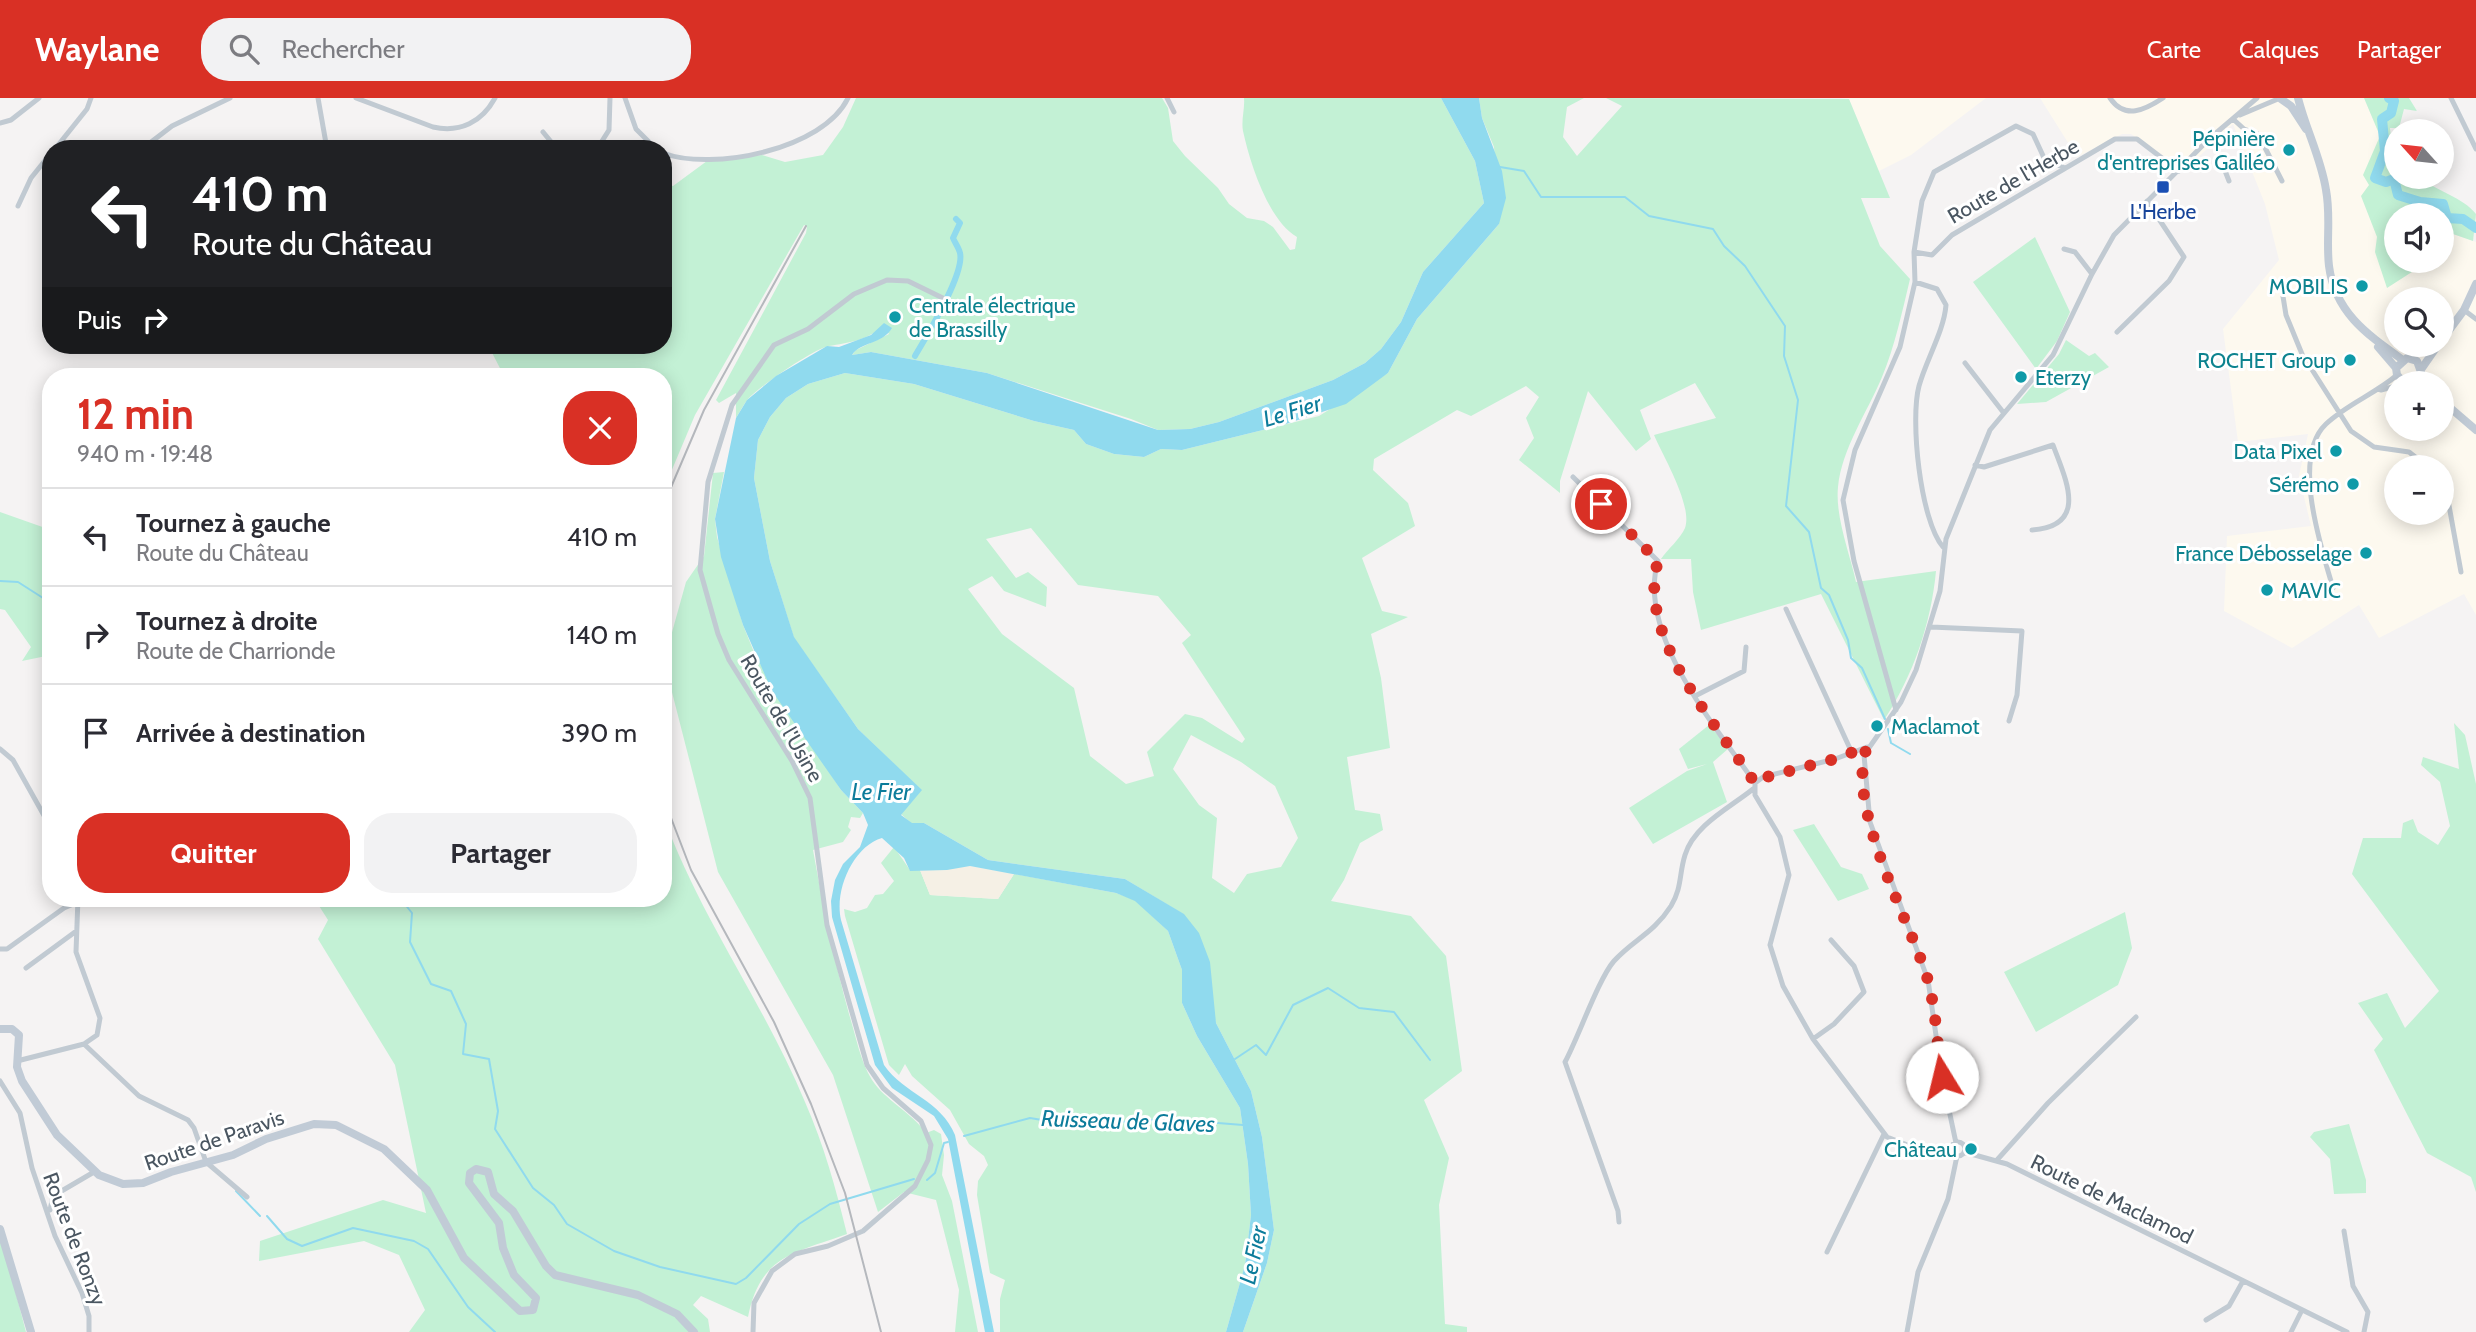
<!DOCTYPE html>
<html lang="fr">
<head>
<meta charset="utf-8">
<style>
  :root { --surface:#fff; --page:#f2f2f3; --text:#2b2b33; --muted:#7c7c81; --line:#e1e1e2; --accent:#d93025 }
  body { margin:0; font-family:Cabin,sans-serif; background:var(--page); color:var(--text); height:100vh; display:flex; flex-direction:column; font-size:26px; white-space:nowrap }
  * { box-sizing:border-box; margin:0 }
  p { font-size:23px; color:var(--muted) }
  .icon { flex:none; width:38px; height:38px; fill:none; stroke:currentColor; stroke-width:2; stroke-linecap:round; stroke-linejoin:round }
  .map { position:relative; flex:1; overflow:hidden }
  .panel { position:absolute; left:42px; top:270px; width:630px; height:539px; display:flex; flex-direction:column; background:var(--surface); border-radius:28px; box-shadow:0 4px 18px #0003 }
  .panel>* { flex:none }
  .guide { position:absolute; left:42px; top:42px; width:630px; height:214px; border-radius:28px; box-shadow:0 4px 18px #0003; background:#202124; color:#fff; overflow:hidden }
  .needle { width:46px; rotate:297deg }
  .tools { position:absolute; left:2384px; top:21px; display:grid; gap:14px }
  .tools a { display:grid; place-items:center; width:70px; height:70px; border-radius:50%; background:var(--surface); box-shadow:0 4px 18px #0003; font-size:35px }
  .pin { position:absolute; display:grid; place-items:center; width:60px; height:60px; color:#fff; margin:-30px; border:4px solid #fff; border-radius:50%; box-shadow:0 2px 7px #0007 }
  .me { position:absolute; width:77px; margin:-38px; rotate:351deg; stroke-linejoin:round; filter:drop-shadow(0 0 5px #0008) }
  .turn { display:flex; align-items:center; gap:24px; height:147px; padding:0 35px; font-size:32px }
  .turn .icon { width:91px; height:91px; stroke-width:2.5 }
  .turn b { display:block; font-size:49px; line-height:60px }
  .then { display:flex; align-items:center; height:66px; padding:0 35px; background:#0003; gap:14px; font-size:26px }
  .round { display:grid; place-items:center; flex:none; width:74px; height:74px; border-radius:28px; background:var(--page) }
  .head { display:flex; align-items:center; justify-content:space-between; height:119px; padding:0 35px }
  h1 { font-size:42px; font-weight:700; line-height:52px; color:var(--accent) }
  .action { display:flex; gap:14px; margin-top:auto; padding:14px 35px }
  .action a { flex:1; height:80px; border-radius:28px; background:var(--accent); color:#fff; font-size:28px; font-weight:700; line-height:80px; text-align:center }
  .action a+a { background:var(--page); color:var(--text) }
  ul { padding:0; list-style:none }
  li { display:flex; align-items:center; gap:21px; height:98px; padding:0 35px; border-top:2px solid var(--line) }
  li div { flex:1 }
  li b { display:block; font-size:26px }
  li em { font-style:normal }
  header { display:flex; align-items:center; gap:42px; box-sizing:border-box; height:98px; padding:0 35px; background:var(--accent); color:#fff }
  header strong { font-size:33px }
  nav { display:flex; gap:38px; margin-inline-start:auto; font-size:24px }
  .search { width:490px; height:63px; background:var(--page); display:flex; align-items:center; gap:18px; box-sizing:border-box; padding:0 24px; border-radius:28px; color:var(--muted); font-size:26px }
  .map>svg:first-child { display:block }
  .commercial { fill:#fdf9ef; fill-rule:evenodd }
  .green { fill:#c3f1d5; fill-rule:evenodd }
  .sand { fill:#f5f0e5 }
  .water { fill:#90daee }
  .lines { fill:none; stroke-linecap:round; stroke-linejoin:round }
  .stream { stroke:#90daee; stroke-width:2 }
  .canal { stroke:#90daee; stroke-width:6 }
  .river { stroke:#90daee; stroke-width:10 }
  .street { stroke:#c1cad2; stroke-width:5 }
  .secondary { stroke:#c1cbd6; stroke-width:8 }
  .rail { stroke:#b5b8bd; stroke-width:2 }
  .route { stroke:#d93025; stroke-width:12; stroke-dasharray:0 21.6 }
  .culture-dot { fill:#0f9aa8; stroke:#fff; stroke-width:2.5 }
  .transit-dot { fill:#1a4fb4; stroke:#fff; stroke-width:2.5 }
  .labels { text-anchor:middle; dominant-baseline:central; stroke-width:6; stroke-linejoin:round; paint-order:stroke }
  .culture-label { font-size:21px; fill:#0d838f; stroke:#fff; text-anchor:end }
  .street-label { font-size:21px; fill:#4a5661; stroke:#fff }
  .transit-label { font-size:21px; fill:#164399; stroke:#fff }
  .water-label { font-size:23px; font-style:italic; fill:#0c7c9b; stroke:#fff }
</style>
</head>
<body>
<header>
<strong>Waylane</strong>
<div class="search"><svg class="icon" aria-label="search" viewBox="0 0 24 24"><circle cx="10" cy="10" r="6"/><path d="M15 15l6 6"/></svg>Rechercher</div>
<nav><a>Carte</a><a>Calques</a><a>Partager</a></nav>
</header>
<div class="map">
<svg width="2476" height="1234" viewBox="0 0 2476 1234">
  <rect width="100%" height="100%" fill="#f5f3f3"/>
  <path class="commercial" d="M1841,0H1986L1911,57L1879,73L1849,1Z
    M2040,0H2364L2380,38L2371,65L2369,87L2396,163H2441V147L2453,136L2476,144V517L2464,496L2379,540L2359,507L2292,550L2224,513L2227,438L2311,428L2299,378L2308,336L2238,344L2223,231L2279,162L2265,106L2233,26L2185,72L2131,36H2122L2077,59ZM2396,201H2441V247H2396ZM2396,285H2441V331H2396ZM2396,369H2441V415H2396Z"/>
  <path class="green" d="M856,0H1162L1168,10L1173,43L1185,58L1218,90L1229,106L1247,120L1264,123L1273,129L1290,152L1295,151L1297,139C1268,122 1250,65 1243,33C1241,22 1245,11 1244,0H1441L1475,63L1484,105L1423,174L1401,224L1381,251L1365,265L1333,282L1219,324L1190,331L1158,332L1131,321L987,275L871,254L852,257L856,252L889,236L883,228C868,242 848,245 829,248C813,251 759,289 748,301C743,307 740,314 736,320V295L719,305L716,302L806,135L807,129L804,127L695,317L663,393V278H504L488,247H663V86L673,88L707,63L762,57L785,64L823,57L843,29Z
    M1479,0H1584L1567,9L1563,39L1577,58L1622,8L1606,0L1849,1L1890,100H1861L1880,148L1910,181C1902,214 1895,248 1882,279C1867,315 1842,350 1838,389C1835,419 1850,456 1856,484L1936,473C1931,526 1913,578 1884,622L1821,496L1701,532L1693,494L1691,461H1661C1667,452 1681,440 1685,430C1693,408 1663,358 1654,337L1716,320L1695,285L1640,312L1651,341L1636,353L1588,293L1560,383V395L1519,362L1534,340L1526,320L1539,299L1526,288L1471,318L1457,312L1374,361L1373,372L1408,405L1415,428L1362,460L1382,513L1408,519L1371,536L1381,580L1390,650L1347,659L1355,712L1380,716L1383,732L1360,745L1344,782L1331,803L1411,818L1446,858L1462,973L1424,1002L1449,1060L1439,1107L1445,1226L1467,1229V1234H1243L1267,1165L1274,1132L1262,1039L1251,993L1216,925L1183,816L1125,781L988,762L924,725L912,726L901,716L921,692L858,631L794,540L770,463L754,380L758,342L770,319L786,300L808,286L845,275L914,286L1034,323L1074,332L1086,346L1114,356L1144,359L1161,351L1182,352L1319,318L1388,275L1417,221L1499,126L1494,49L1482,20ZM1031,430L1078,487L1158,498L1191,537L1182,545L1245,641L1242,645L1202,620L1185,616L1147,654L1154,678L1126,686L1090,658L1074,590L1002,536L968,491L992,478L1004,493L1046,509L1047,489L1028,474L1016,480L986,441ZM1191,637L1241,664L1275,688L1298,740L1281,769L1247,776L1234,795L1212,780L1217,720L1199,707L1173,671Z
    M2364,0H2409L2417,13L2404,11L2399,30H2390L2392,48L2396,51V79H2420C2437,94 2463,99 2476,116L2473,143L2453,136L2441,147V117H2396V163H2429L2387,190L2375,154L2377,139L2361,98L2369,87L2363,77L2380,38Z
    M2035,139L2070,214L2057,243L2036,271L1973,184Z
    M2066,242L2089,258L2095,255L2109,269L2046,304L2017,306L2059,256Z
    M724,374L715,421L717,439L743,527L756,559L816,654L841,692L863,715L860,720L851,719L848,729L851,732L843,744L813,752C823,808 834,861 849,916C856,938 860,963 872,982C886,1003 911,1014 926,1035L934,1032L941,1036L944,1057L942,1077L952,1103L978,1234H955L959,1192L936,1102L904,1094L878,1114L833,977L718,774L664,563L686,484L704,458L713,375Z
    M0,414L51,432V557L22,563L31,549L5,512L0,511Z
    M2454,625L2465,637L2476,686V1094L2471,1079L2427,1055L2374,952L2383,941L2358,905L2387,895L2405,930L2439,893L2352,776L2363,740H2401L2403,725L2413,721L2418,734L2438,747L2450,728L2440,684L2421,667L2423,659L2459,671Z
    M1709,627L1729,650L1713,664L1727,704L1653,746L1629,710L1687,673L1707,666L1688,671L1679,651Z
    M663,717C699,818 764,905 805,1004C824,1047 836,1091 847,1136C795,1155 760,1157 748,1219L701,1198L693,1207L708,1221L710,1234H409L425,1212L399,1157L364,1143L259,1163L260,1143L383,1102L426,1115L395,967L318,841L328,822L314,800H663Z
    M1814,726L1841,769L1862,776L1869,791L1838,803L1793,732Z
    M894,749L910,772H920L930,797L998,801L1014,776L1116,795L1135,802L1168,833L1182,872V905L1197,938L1240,1010L1248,1066L1251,1117L1245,1167L1226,1234H1000V1201L1005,1182L990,1175L977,1097L978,1083L988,1067L984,1058L969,1046L950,1012L912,978L905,966L899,977L889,967L845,818L844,811L855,814L867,810L875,797L883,796L894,783L881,765Z
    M2125,814L2132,850L2118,887L2036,934L2004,874Z
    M2349,1026L2366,1082V1095L2334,1096L2330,1061L2310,1039L2314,1034Z
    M0,1141L5,1154L26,1234H0Z"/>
  <path class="sand" d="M970,768L1014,776L998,801L930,797L920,772Z"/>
  <path class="water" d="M1441,0H1479L1482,20L1502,73L1506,100L1499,126L1417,221L1388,275L1346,306L1283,327L1182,352L1161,351L1144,359L1114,356L1086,346L1074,332L1034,323L914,286L845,275L808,286L786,300L770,319L758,342L754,380L770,463L794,539L858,631L922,692L901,717L912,725H924L988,762L1125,781L1184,816L1199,835L1210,864L1216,925L1251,993L1262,1039L1274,1132L1267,1165L1243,1234H1226L1245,1167L1251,1117L1248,1066L1240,1010L1197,938L1182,905V872L1168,833L1135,803L1116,795L970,768L947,772L910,773L904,760L882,740C854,748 834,791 841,822L884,967C904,996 941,1002 955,1037L994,1234H985L948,1041L934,1018L892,990L875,967L832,819L831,803L835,782L843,766L860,749L868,727L863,715L841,692L772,593L743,527L721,459L715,421L736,320L747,302L776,278L827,248L839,249L871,237L884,225L892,230C883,246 860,244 852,257L871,254L987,275L1158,332L1190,331L1219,324L1333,282L1365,265L1381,251L1401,224L1423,174L1484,105L1475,63Z"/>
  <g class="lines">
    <path class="stream" d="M1500,69L1524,73L1541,99H1625L1649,118L1713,131L1724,148L1745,168L1785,228L1784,258L1798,302L1786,408L1809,434L1821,490L1829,497L1848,542L1851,560L1862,570L1885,621
      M0,483L18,484L43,500L51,501
      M1888,631L1891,645L1910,656
      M400,800L412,815L410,844L431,886L451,893L466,926L463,956L489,961L498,1013L495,1031L533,1090L554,1107L567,1126L614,1153L660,1169L736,1186L746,1180L799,1126L830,1106L914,1081
      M1235,961L1256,947L1266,957L1293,907L1328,890L1359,910L1394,914L1430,962
      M964,1038L1030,1020L1048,1023L1071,1020L1120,1024L1168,1021L1243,1027
      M927,1082L935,1075L944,1045L948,1044
      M236,1093L260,1118
      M267,1118L287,1141L302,1148L353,1130L414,1143L428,1151L468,1209L495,1234"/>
    <path class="canal" d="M915,258C926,239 965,176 960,155C959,150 955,145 953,140L960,125L956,121"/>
    <path class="river" d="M2389,0L2394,3L2391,15L2382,21L2385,53L2375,80L2386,84L2394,81L2398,97L2420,104L2443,106L2447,120L2463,121L2476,130"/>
    <path class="street" d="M318,0L327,51
      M356,0L433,29C460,35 482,24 495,0
      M625,0L636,31L656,51
      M1167,0L1174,14
      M2110,0C2125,22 2145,12 2163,0
      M2451,0L2476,51
      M2240,17L2278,1
      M2233,21L2244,31L2258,36L2282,83
      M0,25L11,22L39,0
      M543,34L557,51
      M2209,41L2215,47L2229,83
      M55,51L87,11L91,0
      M142,51L172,28L230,0
      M597,51L609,32L610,0
      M663,55C712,74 824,51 848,0
      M18,108L31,80L51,55
      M2064,151L2075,154L2092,176
      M1914,154L1922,103L1934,74L2016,28L2033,36L2045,62L2065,70
      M1915,184L1937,191L1946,207C1944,233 1926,262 1919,288C1910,321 1920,422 1943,449
      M2281,186L2286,217L2302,256L2351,333L2374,349L2409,354L2428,369
      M2464,212L2476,221
      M2117,234L2169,183L2184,159L2147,103
      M1965,265L2003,314
      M2381,292L2396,288
      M1975,367L1984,369L2053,347C2065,380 2090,428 2032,432
      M1573,379L1658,463C1636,536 1716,629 1755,685
      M2441,389L2448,402L2461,474
      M2333,490C2321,449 2291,359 2326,326C2347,306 2375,296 2397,277
      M1786,511L1852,655
      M1931,529L2022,533L2017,597L2009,623
      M1695,598L1744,573L1746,549
      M1896,612L1854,463L1843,402L1855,352L1900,249L1915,184L1914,154L1932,157L1952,137L2115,41H2137L2179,73
      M1867,649L1835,661L1763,679L1755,685V697L1780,739L1789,777L1770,847L1783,888L1813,941L1887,1039L1910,1048L1952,1050
      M0,651L13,662L51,730
      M78,800L76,854L100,920L97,937L84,946
      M0,851H7L64,810L78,804
      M26,870L75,834
      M1813,941L1834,926L1864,894L1854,868L1831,842
      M17,963L84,946L139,998L188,1022L194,1030L206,1064L247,1099
      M0,983L20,1015L32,1070L55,1138L82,1195L89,1218V1234
      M1951 1051a7 7 0 1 1 14 0a7 7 0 1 1-14 0Z
      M1956,1045L1942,979L1928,882L1870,724L1864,657L1901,604L1916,572L1940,493L1946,441L1990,332L2053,257L2092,176L2114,137L2209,41L2257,0
      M1964,1054L2007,1066L2347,1234
      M1997,1062L2048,1005L2136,919
      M50,1112L53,1098L94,1074
      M1619,1124L1618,1113L1565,964C1578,940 1599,880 1614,863C1634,841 1653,836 1671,808C1682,790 1679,776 1685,757C1694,727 1731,709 1753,691
      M2344,1133L2353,1188L2368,1214L2364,1234
      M1827,1154L1884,1036
      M2206,1222L2229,1208L2243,1183
      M753,1234L754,1205L772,1173L795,1156L828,1148L863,1133L915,1088L928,1062L931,1047L921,1023L883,990L867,967L827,827L810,700L792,663L729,562L718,536L700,472L708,384L732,307L774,247L808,231L854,196L887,182L908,183L953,205
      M1907,1234L1918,1174L1948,1101L1957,1058
      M2291,1234L2302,1212"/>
    <path class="secondary" d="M2298,0C2306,32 2321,60 2326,92C2331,118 2326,143 2329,168C2335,215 2368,237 2403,262
      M2281,1L2291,8L2306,31
      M2441,243L2464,212L2476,186
      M2378,249L2396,270
      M2422,270L2438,247
      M2404,285L2397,277L2396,270L2407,260L2417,263L2422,277L2414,285
      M2441,302L2476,332
      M0,931H12L19,937L17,969L22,983L57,1037L99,1077L123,1086L143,1085L171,1074L233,1057L266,1041L314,1026L336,1027L384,1051L427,1092L464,1160L520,1213L533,1212L536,1200L514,1177L503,1150L499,1125L469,1085L470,1075L476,1071L488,1074L494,1096L513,1113L546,1168L555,1177L638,1197L677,1216L694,1234
      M0,1131L31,1234"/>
    <path class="rail" d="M663,408L704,312L806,128
      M663,699L691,772L774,924L811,1006L845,1095L881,1234"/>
  </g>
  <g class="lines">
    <path class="route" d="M1601,406L1658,463C1636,538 1717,627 1755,685L1763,680L1835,661L1867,649C1845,707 1909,821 1927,879C1936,910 1937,947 1942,979"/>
  </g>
  <g class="culture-dot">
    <circle cx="2289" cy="52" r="7"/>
    <circle cx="2362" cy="188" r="7"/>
    <circle cx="895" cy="219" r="7"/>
    <circle cx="2350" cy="262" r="7"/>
    <circle cx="2021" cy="279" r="7"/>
    <circle cx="2336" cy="353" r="7"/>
    <circle cx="2353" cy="386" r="7"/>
    <circle cx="2366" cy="455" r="7"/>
    <circle cx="2267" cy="492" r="7"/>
    <circle cx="1877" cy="628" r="7"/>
    <circle cx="1971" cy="1051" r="7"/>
  </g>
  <rect class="transit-dot" x="2156" y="82" width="14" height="14" rx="3.5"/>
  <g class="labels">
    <g class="culture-label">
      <text x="2275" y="40">Pépinière<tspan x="2275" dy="24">d'entreprises Galiléo</tspan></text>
      <text x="2348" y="188">MOBILIS</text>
      <text x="909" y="207" text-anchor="start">Centrale électrique<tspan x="909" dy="24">de Brassilly</tspan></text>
      <text x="2336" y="262">ROCHET Group</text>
      <text x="2035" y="279" text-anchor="start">Eterzy</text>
      <text x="2322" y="353">Data Pixel</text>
      <text x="2339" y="386">Sérémo</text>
      <text x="2352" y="455">France Débosselage</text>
      <text x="2281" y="492" text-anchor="start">MAVIC</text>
      <text x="1891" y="628" text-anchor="start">Maclamot</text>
      <text x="1957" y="1051">Château</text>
    </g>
    <g class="street-label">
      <text transform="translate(2013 83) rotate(-30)">Route de l'Herbe</text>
      <text transform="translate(782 620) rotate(60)">Route de l'Usine</text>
      <text transform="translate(214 1042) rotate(-19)">Route de Paravis</text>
      <text transform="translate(2112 1101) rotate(26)">Route de Maclamod</text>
      <text transform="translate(75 1141) rotate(69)">Route de Ronzy</text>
    </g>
    <g class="transit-label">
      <text x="2163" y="113">L'Herbe</text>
    </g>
    <g class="water-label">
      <text transform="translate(1292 313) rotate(-17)">Le Fier</text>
      <text x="881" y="694">Le Fier</text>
      <text transform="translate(1128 1023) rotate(2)">Ruisseau de Glaves</text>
      <text transform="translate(1253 1157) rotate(-78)">Le Fier</text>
    </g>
  </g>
</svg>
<div class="tools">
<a><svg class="needle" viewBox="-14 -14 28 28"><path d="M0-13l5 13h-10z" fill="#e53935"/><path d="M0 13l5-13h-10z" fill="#7c7c81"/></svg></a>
<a><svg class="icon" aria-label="sound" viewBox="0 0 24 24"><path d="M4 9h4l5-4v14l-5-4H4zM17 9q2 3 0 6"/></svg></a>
<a><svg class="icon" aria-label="search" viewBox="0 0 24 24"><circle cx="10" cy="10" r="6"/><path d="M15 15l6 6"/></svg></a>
<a>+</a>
<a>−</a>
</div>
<div class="pin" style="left:1601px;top:406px;background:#d93025"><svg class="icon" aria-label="arrive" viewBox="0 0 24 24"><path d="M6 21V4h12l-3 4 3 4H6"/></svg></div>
<svg class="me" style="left:1942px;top:979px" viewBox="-20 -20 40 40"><circle r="19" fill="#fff"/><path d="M0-13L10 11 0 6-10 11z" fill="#d93025"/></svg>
<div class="guide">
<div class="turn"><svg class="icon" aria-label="left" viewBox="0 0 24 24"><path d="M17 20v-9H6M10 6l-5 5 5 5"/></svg><div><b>410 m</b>Route du Château</div></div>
<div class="then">Puis<svg class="icon" aria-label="right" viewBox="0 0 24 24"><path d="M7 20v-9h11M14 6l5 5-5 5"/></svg></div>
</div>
<section class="panel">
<div class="head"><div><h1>12 min</h1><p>940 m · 19:48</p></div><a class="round" style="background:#d93025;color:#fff"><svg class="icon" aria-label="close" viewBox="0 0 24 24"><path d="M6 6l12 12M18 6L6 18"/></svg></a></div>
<ul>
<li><svg class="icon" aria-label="left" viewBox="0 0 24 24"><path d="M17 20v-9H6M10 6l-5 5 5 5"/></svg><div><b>Tournez à gauche</b><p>Route du Château</p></div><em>410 m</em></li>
<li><svg class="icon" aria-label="right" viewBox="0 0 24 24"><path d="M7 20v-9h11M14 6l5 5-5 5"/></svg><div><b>Tournez à droite</b><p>Route de Charrionde</p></div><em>140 m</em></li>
<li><svg class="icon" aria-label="arrive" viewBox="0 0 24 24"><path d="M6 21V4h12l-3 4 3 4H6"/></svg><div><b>Arrivée à destination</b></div><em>390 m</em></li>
</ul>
<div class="action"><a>Quitter</a><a>Partager</a></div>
</section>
</div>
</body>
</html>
